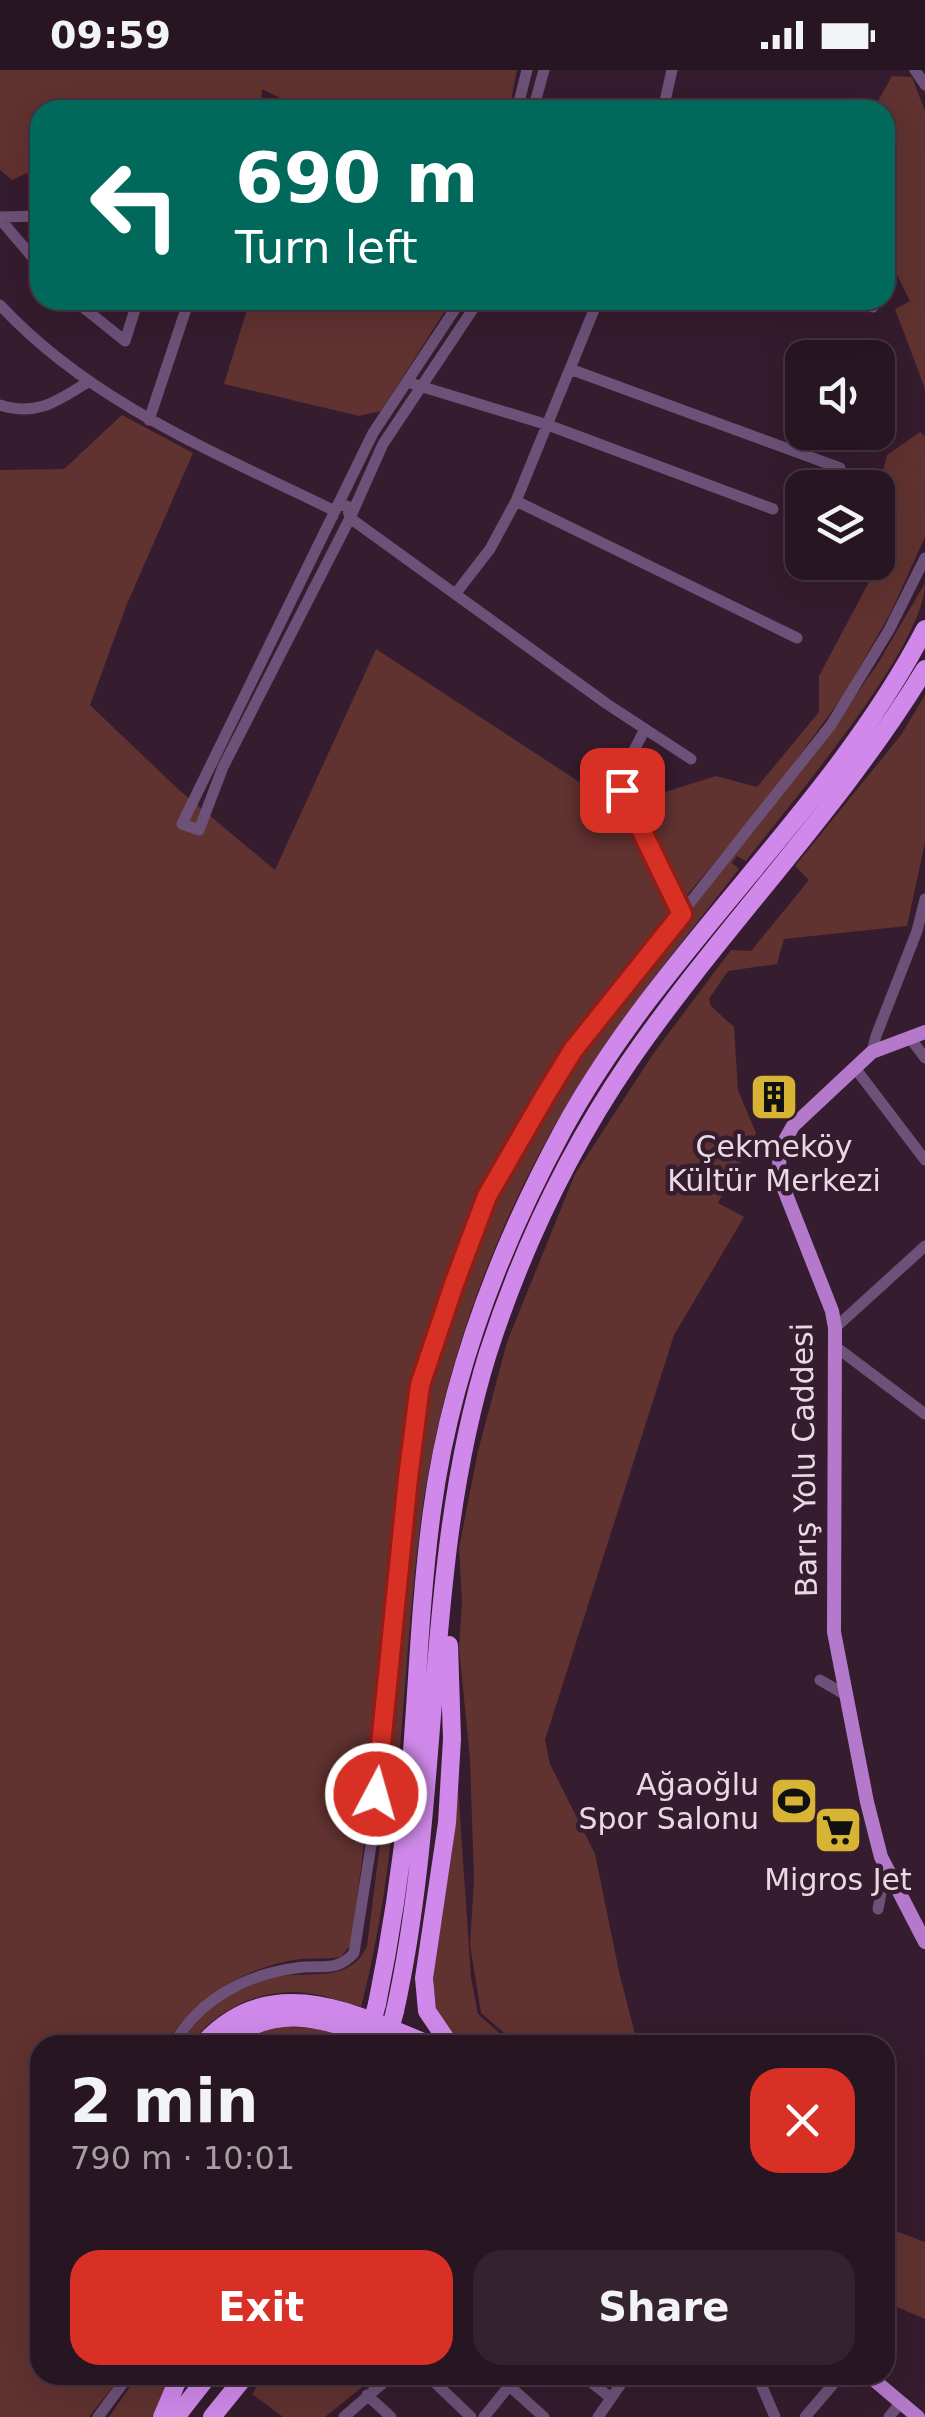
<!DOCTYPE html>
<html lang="en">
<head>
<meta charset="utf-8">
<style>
  :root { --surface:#281522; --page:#34222f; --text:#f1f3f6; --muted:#a59fa5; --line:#443440; --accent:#d93025 }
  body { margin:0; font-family:"DejaVu Sans",sans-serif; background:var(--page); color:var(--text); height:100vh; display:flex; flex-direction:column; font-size:38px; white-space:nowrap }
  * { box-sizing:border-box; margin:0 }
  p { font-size:32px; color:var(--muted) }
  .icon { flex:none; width:55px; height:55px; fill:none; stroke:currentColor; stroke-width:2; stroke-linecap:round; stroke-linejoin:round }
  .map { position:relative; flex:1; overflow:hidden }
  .side { position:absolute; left:30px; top:1965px; width:865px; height:350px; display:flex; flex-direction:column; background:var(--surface); border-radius:30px; box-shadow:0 10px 40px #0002,0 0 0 2px var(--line) }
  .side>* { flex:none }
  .top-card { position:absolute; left:30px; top:30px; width:865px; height:210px; border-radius:30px; box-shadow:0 10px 40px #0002,0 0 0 2px var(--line); background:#00695c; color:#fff; overflow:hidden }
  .tools { position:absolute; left:785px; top:270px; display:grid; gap:20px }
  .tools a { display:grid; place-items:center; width:110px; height:110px; border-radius:20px; background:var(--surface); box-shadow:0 10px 40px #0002,0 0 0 2px var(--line); font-size:50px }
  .pin { position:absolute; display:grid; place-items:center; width:85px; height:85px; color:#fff; margin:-42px; border-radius:20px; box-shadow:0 5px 15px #0006 }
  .me { position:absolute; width:110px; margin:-55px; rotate:6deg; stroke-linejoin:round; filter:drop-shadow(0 0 8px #0008) }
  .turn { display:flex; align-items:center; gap:35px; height:210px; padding:0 40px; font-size:45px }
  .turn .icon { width:130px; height:130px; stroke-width:2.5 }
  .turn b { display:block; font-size:70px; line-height:85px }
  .round { display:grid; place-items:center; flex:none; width:105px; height:105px; border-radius:30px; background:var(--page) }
  .head { display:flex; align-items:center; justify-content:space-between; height:170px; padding:0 40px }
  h1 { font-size:60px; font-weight:700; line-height:75px }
  .action { display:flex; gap:20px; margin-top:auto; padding:20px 40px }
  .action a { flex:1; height:115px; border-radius:30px; background:var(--accent); color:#fff; font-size:40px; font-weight:700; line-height:115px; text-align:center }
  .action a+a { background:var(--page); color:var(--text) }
  .status { display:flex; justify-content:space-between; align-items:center; height:70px; padding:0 50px; background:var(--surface); direction:ltr }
  .status svg { height:28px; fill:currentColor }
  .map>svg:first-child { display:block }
  .green { fill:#603230 }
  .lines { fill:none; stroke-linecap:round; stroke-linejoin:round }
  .minor { stroke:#6d5178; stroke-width:11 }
  .major { stroke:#b479ca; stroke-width:14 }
  .highway { stroke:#d089ea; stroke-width:18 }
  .highway-bridge { stroke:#d089ea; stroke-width:18 }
  .route-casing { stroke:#8d1f18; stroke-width:25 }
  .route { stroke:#d93025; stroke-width:18 }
  .labels { text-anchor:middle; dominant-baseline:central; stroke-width:9; stroke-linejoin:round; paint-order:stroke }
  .poi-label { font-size:30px; fill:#ead8e3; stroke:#351c2e }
  .street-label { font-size:30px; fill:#ead8e3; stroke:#351c2e }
</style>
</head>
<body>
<div class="status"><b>09:59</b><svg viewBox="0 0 49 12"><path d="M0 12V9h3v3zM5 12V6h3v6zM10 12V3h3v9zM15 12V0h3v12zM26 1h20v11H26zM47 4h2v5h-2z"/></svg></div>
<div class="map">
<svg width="925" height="2347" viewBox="0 0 925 2347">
  <rect width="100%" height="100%" fill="#351c2e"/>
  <path class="green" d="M0,0H517L509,40H304L262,19L261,40H40V97L12,110L0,100Z
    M892,6L912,7L925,41V319L895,239L910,231L885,181V40H873Z
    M250,230H452L381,341L359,346L224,314Z
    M122,345L193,383L127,534L90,635L178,719L275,800L376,579L630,745L665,722L716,706L757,717L819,642V606L871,508L867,493L878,492V420L887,385L920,362L925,366V467L891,542L845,623L770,726L595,935L517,1057L478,1131L415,1310L380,1593L375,1690L351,1875L341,1887C325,1890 309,1887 294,1890C241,1899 193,1930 165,1975H40V2305H122L89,2347H0V400L64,399Z
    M925,513C925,577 788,736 746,791L737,786L732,793L739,799C685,869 628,937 581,1012C497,1144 440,1301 420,1457C400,1616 402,1780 361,1937C343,1932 325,1925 307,1923C261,1917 216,1940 189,1975H180C201,1940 232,1919 271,1908C306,1899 349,1916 367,1876L380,1774L410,1423L425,1316L489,1131L576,983L817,680L877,595Z
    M925,625V773L907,856L784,869L777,894L728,901L709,929L711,936L734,957L738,1020L756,1063L718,1133L744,1147L674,1265L545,1670L550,1694L595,1784L620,1906L638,1975H518L481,1943L470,1875L474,1809L470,1689L459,1578L462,1532L459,1478L478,1381L507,1272L575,1104L653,984L731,880L751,881L809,810L795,796L901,665Z
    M457,1701L471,1908L478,1944L513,1975C492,1975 462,1981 447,1962C415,1921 449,1821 453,1771C455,1748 456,1725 457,1701Z
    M282,1956L327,1960L351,1968L349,1975H235L257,1962Z
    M885,2157L925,2172V2249L885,2232Z
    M138,2305H172L152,2347H109Z
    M265,2305H377L325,2347H283L252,2324Z"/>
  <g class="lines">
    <path class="minor" d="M915,0L925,15
      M517,40L527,0
      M533,40L544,0
      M663,40L672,0
      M0,147L40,146
      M0,149L40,196
      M74,230L125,271L138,230
      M461,230L373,363L182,754L199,760L223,697L350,448L383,374L479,230
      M853,230L873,237
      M0,235C91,333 216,383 333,440V446
      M570,299L840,398
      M413,314L548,355L773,439
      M0,335C37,347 57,331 88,312
      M149,350L189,230
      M516,431L797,568
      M333,440L339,435L347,436L350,448L607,634L691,689
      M456,523L490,479L516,431L598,230
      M645,659L629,690L623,720L682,843
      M910,968L925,988
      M872,982L876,966L917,861L925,829
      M855,998L925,1090
      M835,1258L925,1176
      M836,1277L925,1344
      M820,1610L844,1624
      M878,1839L886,1796
      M173,1975C199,1930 244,1905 296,1898C319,1894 337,1903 354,1883L373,1763L407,1408L420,1315L487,1126L503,1094L573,980L831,655L889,560L925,488
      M427,2305L471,2347
      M497,2305L544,2347
      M582,2305L611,2328
      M757,2305L775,2347
      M367,2325L391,2347
      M98,2347L129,2305
      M344,2347L392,2305
      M484,2347L518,2305
      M598,2347L627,2305
      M805,2347L841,2305
      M889,2347L901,2332"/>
    <path class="major" d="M925,962L872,982L793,1056L781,1077L778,1104L832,1241L835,1258L834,1562L867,1732L881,1787L925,1872
      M868,2305L918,2347"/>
    <path class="highway" d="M449,1575L452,1669L447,1753L424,1908L427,1941L450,1975
      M377,1934C391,1866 401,1799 408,1730C417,1634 419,1536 432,1441C450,1307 499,1178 563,1060C662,878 830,742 925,559
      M395,1941C443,1725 422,1495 488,1283C521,1181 569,1080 629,992C722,857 840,739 925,599
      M202,1975C269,1899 354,1943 430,1975
      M221,1975C275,1932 321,1947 380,1970
      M162,2347L180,2305
      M176,2347L209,2305
      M212,2347L246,2305"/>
    <path class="highway-bridge" d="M366,1975L377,1934
      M386,1975L395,1941"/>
  </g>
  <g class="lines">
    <g class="route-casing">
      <path id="route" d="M376,1724L408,1408L420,1315L454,1214L487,1126L546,1024L573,980L682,844L622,720"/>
    </g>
    <use href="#route" class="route"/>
  </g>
  <defs>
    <g id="building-square" transform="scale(2.5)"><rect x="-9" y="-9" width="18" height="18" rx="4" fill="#d8b434" stroke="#351c2e"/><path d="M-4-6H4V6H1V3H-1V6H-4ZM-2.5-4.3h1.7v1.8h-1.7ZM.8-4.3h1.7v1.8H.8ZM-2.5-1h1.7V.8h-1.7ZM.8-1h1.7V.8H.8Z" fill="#111"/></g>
    <g id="stadium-square" transform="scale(2.5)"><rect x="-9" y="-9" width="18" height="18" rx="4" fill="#d8b434" stroke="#351c2e"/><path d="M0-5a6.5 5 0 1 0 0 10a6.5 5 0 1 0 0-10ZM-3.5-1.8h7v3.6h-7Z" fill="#111"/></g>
    <g id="supermarket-square" transform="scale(2.5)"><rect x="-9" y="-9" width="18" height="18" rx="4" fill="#d8b434" stroke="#351c2e"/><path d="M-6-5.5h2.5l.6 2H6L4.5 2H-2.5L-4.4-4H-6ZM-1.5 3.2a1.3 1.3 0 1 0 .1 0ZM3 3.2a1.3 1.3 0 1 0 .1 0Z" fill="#111"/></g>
  </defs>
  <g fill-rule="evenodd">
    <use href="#building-square" x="774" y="1027"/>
    <use href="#stadium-square" x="794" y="1731"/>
    <use href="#supermarket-square" x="838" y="1760"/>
  </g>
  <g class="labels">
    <g class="poi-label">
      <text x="774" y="1076">Çekmeköy<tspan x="774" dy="34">Kültür Merkezi</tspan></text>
      <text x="759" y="1714" text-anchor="end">Ağaoğlu<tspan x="759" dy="34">Spor Salonu</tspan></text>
      <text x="838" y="1809">Migros Jet</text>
    </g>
    <g class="street-label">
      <text transform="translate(804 1390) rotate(-91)">Barış Yolu Caddesi</text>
    </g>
  </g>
</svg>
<div class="tools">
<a><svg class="icon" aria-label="sound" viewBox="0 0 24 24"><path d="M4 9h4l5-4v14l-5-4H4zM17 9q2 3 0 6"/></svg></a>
<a><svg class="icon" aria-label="layers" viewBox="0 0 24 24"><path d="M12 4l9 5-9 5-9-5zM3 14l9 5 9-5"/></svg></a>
</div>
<div class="pin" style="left:622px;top:720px;background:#d93025"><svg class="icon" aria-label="arrive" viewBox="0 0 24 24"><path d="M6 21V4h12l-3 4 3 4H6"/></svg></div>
<svg class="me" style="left:376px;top:1724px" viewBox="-20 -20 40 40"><circle r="17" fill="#d93025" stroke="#fff" stroke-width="3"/><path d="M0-11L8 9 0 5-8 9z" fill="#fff"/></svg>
<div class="top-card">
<div class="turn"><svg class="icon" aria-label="left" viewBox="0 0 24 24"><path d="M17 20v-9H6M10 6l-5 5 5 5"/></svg><div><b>690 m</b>Turn left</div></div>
</div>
<section class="side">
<div class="head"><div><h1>2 min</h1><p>790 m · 10:01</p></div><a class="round" style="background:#d93025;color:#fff"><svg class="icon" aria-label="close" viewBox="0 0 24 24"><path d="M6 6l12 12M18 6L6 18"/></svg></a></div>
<div class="action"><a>Exit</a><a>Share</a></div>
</section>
</div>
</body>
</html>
